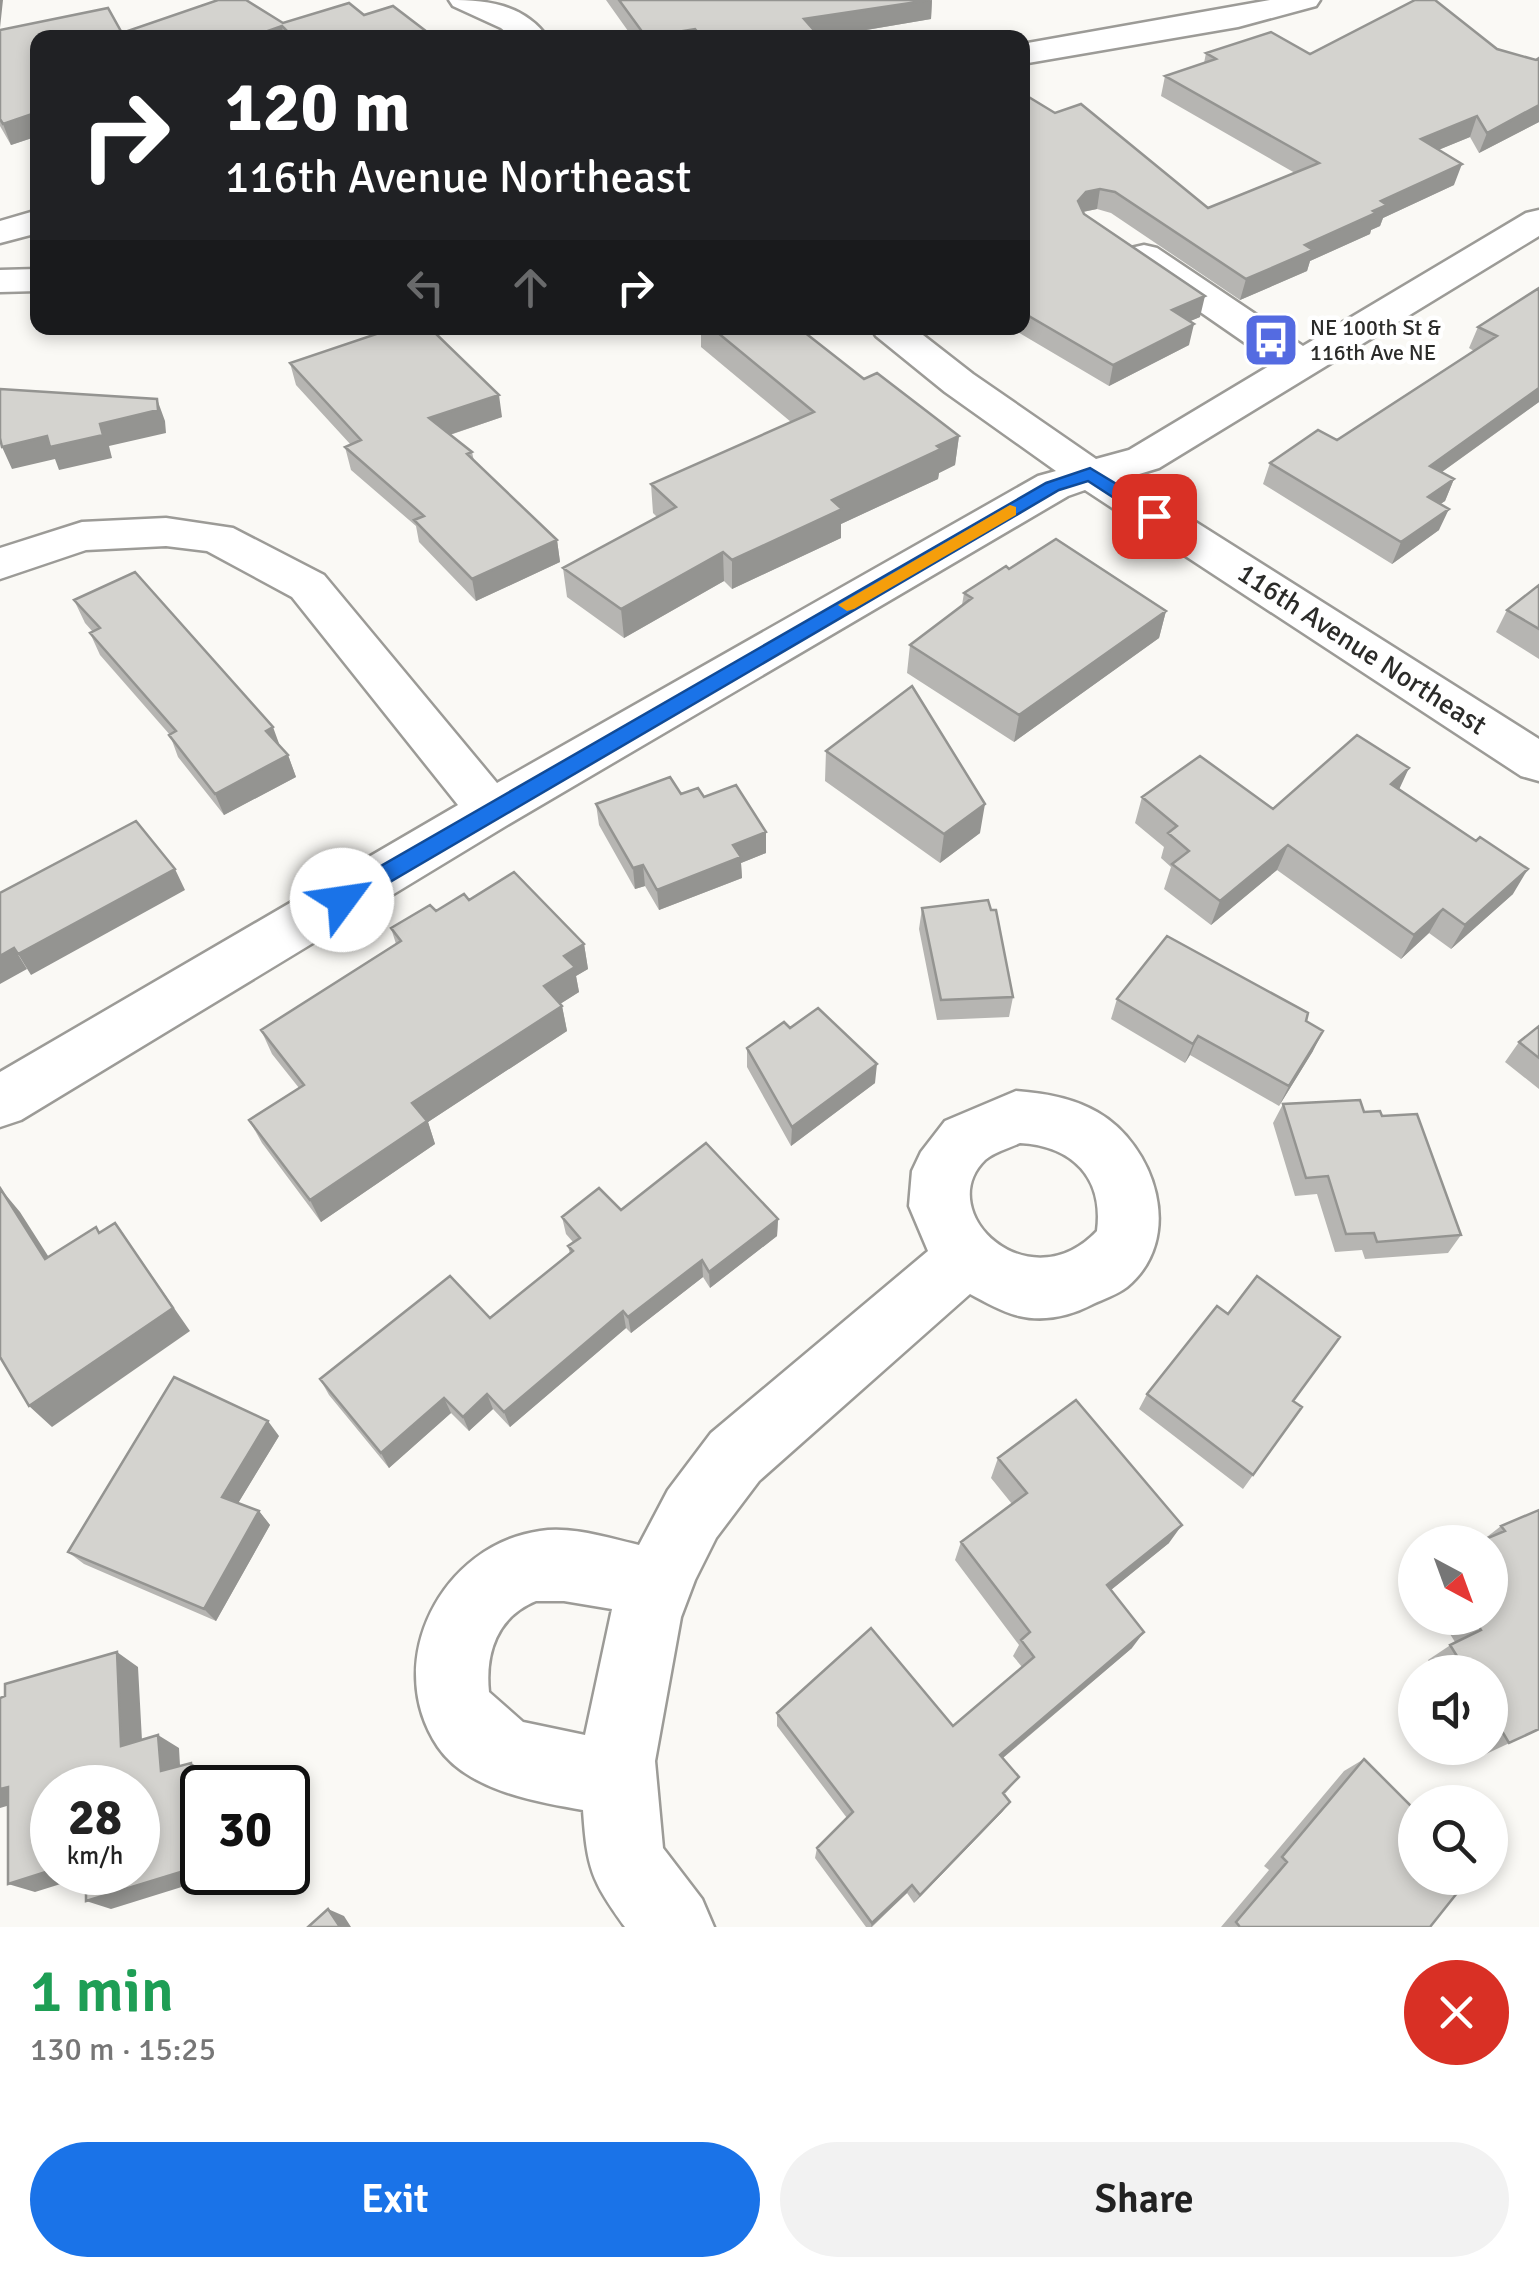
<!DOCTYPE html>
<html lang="en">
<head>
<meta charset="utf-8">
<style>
  :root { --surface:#fff; --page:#f2f2f2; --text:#222; --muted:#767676; --accent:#1a73e8 }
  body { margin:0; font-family:Signika,sans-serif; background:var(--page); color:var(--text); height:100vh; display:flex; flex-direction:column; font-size:38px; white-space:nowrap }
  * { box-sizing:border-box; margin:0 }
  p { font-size:32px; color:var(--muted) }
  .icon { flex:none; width:55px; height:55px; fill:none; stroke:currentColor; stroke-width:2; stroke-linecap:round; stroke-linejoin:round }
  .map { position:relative; height:1927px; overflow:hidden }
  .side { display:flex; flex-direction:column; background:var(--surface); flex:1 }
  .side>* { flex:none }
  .guide { position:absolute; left:30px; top:30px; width:1000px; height:305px; border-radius:20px; box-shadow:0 5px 15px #0003; background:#202124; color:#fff; overflow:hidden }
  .needle { width:65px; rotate:139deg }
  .tools { position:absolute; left:1398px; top:1525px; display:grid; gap:20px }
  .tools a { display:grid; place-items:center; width:110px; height:110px; border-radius:50%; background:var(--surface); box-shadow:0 5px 15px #0003; font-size:50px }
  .speed { position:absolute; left:30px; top:1765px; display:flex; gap:20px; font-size:50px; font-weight:700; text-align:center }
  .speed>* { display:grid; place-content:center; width:130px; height:130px; border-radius:50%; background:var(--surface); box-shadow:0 5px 15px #0003; line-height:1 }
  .speed small { font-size:25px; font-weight:400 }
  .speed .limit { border:5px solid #111; border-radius:15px; background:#fff; color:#111 }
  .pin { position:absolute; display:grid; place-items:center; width:85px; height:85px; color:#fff; margin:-42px; border-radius:20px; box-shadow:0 5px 15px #0006 }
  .me { position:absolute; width:110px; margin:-55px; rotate:59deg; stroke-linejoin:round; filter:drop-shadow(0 0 8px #0008) }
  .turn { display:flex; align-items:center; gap:35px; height:210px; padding:0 30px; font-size:45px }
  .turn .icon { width:130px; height:130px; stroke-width:2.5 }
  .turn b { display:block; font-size:70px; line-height:85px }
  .lanes { display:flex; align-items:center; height:95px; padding:0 30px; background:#0003; justify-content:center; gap:50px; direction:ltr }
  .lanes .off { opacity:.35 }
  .round { display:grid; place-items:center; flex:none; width:105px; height:105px; border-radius:52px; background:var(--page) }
  .overview { display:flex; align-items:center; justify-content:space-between; height:170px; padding:0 30px }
  h1 { font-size:60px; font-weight:600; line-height:75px; color:#1e9e55 }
  .primary-button { display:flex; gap:20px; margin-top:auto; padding:20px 30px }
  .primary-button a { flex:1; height:115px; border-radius:60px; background:var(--accent); color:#fff; font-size:40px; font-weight:600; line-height:115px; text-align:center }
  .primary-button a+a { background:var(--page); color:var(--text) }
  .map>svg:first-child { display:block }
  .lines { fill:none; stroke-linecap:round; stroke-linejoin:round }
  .minor-casing { stroke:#9c9b97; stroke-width:5 }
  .minor { fill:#fff; fill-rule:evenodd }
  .wall { fill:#b6b5b2 }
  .shaded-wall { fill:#949491 }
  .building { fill:#d4d3cf; stroke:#949491; stroke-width:2.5 }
  .route { fill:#1a73e8; stroke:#114b97; stroke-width:2.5 }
  .slow { fill:#f59e0b }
  .labels { text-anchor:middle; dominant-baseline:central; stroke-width:9; stroke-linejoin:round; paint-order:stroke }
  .far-poi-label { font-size:22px; fill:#2b2b29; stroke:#fff; text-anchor:start }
  .street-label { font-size:28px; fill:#2b2b29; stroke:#fff }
</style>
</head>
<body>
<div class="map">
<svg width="1539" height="1927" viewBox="0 0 1539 1927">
  <rect width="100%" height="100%" fill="#faf9f5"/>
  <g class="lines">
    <g class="minor-casing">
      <path id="minor" d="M449,0C487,0 524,4 548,38H513L501,28L453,6Z
        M1270,0H1320L1316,6L1238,27L1022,64V44Z
        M38,210V233L0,243V221Z
        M1539,210V236L1159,468L1126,478L1539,739V781L1521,776L1085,490L1068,496L509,824L21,1120L0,1127V1072L458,805L292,597L207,551L166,546L86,550L0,579V548L82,522L166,518L233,528L324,575L497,783L1038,476L1056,471L945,392L876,336L871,328H914L973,374L1096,459L1129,450L1274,363L1131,264L1125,256L1131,248L1144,245L1157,248L1303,346L1526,213Z
        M38,269V291L0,292V270Z
        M1016,1091C1044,1093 1073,1098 1097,1112C1155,1145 1186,1238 1127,1287C1118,1294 1104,1299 1093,1304C1070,1316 1044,1322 1019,1316C1002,1312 985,1302 970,1294L759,1481L716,1538L695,1580L681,1617L655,1761L663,1848L702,1899L714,1927H625C591,1880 587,1868 583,1810C536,1802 467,1790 438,1747C381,1662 442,1545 540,1531C572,1526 608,1538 639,1545L668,1490L711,1433L928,1251L909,1206L912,1171L921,1152L945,1121ZM1020,1143C1072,1146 1104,1177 1097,1231C1029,1303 932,1212 985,1160C994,1152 1009,1148 1020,1143ZM536,1601H564L612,1609L585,1735L523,1722L489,1692C485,1653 497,1617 536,1601Z"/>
    </g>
    <use href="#minor" class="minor"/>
  </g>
  <path class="wall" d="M606,0H932L931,19L819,38H633Z
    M364,15L435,38H38V136L11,145L0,126V30L122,33L283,23Z
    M1497,49L1536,60L1539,58V122L1479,153L1470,137L1438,150L1454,185L1383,218L1380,226L1371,230L1370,234L1310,261L1307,271L1240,300L1111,213L1097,209L1083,212L1200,317L1190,321L1189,345L1109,386L1011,328H1022V93L1208,208L1295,173L1161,96L1165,76L1204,63L1206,53L1310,54Z
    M1539,288V402L1442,472L1454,479L1445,501L1440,504L1439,530L1392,564L1263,484L1270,463L1337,440L1474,351L1469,348L1478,327Z
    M701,328H799L864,379L959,436L955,465L939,473L938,479L841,524V538L732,589L724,581L624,638L567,597L563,568L657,517L653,513L651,484L791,422L701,347Z
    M290,363L502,417L450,435L472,452L474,461L557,540L560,562L476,601L419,542L416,526L351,470L345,447L351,445L296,385Z
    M1009,569L1166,611L1159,638L1014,742L907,673L910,645L962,605L964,593Z
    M1539,585V659L1496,632L1507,610Z
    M74,600L279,746L288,755L296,777L224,815L178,757L170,735L100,655L90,633L93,632L85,623Z
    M826,751L980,833L940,863L825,781Z
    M1399,789L1513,894L1451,949L1429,933L1401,959L1277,870L1211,925L1164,889L1171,867L1161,858L1164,847L1135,823L1142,797L1273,809Z
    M681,794L704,797L766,853L741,863L742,878L659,910L645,886L635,889L599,825L596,804Z
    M469,900L584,944L588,969L576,976L579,992L560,1004L562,1006L567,1031L428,1122L435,1144L321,1222L262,1143L249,1120L299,1088L272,1054L261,1030L396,944L391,928Z
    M922,908L1013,997L1009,1017L937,1020L919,929Z
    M1117,999L1306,1021L1313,1051L1279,1106L1190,1055L1185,1063L1111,1019Z
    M1539,1026V1089L1505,1062L1519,1042Z
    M790,1028L875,1083L791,1146L747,1067V1048Z
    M1283,1104L1364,1112L1382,1116L1461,1235L1448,1253L1365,1259L1362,1250L1335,1252L1317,1194L1295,1196L1273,1123Z
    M621,1210L778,1219L777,1236L710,1288L703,1277L631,1333L626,1328L510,1427L493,1409L469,1431L451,1413L389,1468L329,1395L320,1379L490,1318L570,1254L568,1246L573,1242L566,1234L562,1217Z
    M1147,1394L1302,1407L1243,1489L1139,1409Z
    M279,1436L238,1503L259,1511L270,1525L216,1621L84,1564L68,1552Z
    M998,1458L1169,1543L1111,1590L1132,1648L1003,1758L1019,1777L1004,1795L1010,1802L1002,1812L914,1903L907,1893L872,1927H866L815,1858L817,1848L847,1818L777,1726V1713L953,1726L1022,1667L1013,1656L1019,1645L955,1560L961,1542L1012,1504L991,1478Z
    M1539,1510V1729L1484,1755L1480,1748H1490V1672H1435L1428,1660L1455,1642L1440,1618H1490L1483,1540L1501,1526Z
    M1364,1759L1430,1927H1221L1269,1870L1264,1866L1344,1771Z"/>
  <path class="shaded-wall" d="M0,0H3L0,28Z
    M932,0L931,19L819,38H803L804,19Z
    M282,26L284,38H248Z
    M695,29L696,38H646Z
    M1539,105V122L1479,153L1487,133Z
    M38,112V136L11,145L3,124Z
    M1477,116L1470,137L1414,160L1421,139Z
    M1462,164L1454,185L1383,218L1380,226L1371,230L1370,234L1310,261L1307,271L1240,300L1246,279L1381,201Z
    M1100,189L1097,209L1082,212L1078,201L1086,192Z
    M1205,296L1200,317L1167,331L1172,310Z
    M1194,324L1189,345L1109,386L1113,365Z
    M1539,388V402L1421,487L1430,466Z
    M499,395L502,417L434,440L429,418Z
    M157,399L165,421L166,433L109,446L112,458L59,470L55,459L12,469L2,447L100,424Z
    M959,436L955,465L939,473L938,479L841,524V538L732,589V560L832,500Z
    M1454,479L1445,501L1419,519L1428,497Z
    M1449,509L1439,530L1392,564L1401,542Z
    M557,540L560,562L476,601L472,579Z
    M723,552L724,581L624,638L621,609Z
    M1166,611L1159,638L1014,742L1019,715Z
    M273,727L281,749L266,731Z
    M288,755L296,777L224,815L215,794Z
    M1409,768L1397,794L1391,784Z
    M985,804L980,833L940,863L944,834Z
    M766,832V853L741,863L742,878L659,910L657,890L733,845Z
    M1288,845L1277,870L1211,925L1220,901Z
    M643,865L645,886L635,889L633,868Z
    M175,869L185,890L31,975L18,954Z
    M1528,869L1513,894L1451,949L1465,925Z
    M1443,909L1429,933L1401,959L1414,935Z
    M584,944L588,969L576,976L579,992L549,1011L544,986L564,956Z
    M14,948L27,969L0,984V956Z
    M562,1006L567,1031L428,1122L435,1144L321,1222L310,1200L412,1103Z
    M1323,1031L1313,1051L1279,1106L1289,1086Z
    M1198,1036L1190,1055L1185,1063L1193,1044Z
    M877,1064L875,1083L791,1146L792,1127Z
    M0,1188L20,1212L66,1284L45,1259Z
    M778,1219L777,1236L710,1288L709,1272Z
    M115,1223L190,1331L52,1427L29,1406Z
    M702,1260L703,1277L631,1333L628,1317Z
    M623,1311L626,1328L510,1427L504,1412Z
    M487,1394L493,1409L469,1431L463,1417Z
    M444,1398L451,1413L389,1468L381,1453Z
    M268,1421L279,1436L234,1510L222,1497Z
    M259,1511L270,1525L216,1621L204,1609Z
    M1182,1525L1169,1543L1096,1602L1107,1585Z
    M1144,1632L1132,1648L992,1767L1000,1755Z
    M117,1652L138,1667L143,1759L121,1746Z
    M158,1735L179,1748L181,1783L161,1771Z
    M191,1763L210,1774L211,1788H202V1872H217V1876L111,1909L86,1901Z
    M8,1787L34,1798L0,1808V1789Z
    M1010,1802L1002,1812L914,1903L920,1895Z
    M52,1870V1872H99L35,1892L8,1884Z
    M912,1885L907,1893L871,1927L872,1923Z
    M328,1909L344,1916L351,1927H340Z"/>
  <path class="building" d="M218,0H246L283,23L349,3L364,15L393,6L435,38H294L282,26L248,38H38V112L3,124L0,119V30L108,8L122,33Z
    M619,0H930L804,19L819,36L812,38H715L713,35L702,37L695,29L646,37Z
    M1415,0H1435L1497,49L1536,60L1539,58V105L1487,133L1477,116L1421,139L1462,164L1381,201L1387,205L1373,211L1376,213L1305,245L1313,250L1246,279L1115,192L1100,189L1086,192L1078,201L1084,214L1205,296L1172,310L1194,324L1113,365L1022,312V93L1055,113L1081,104L1208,208L1319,163L1165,76L1216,59L1206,53L1271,32L1310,54Z
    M1539,288V388L1430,466L1454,479L1428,497L1449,509L1401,542L1270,463L1318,430L1337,440L1497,336L1478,327Z
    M394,328H430L499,395L429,418L472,452L467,454L557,540L472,579L414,520L424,516L345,447L361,440L290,363Z
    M712,328H799L864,379L877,373L959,436L937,446L941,449L832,500L842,509L732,560L723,552L621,609L563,568L676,507L651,484L814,412Z
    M0,389L157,399L158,410L100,424L103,435L50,447L47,436L2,447L0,438Z
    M1056,539L1166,611L1019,715L910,645L972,598L964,593L1006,566L1009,569Z
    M135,572L273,727L266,731L288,755L215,794L169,735L176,731L90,633L100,628L74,600Z
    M1539,585V629L1507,610Z
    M912,686L985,804L944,834L826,751Z
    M1357,735L1409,768L1391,784L1476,841L1480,837L1528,869L1465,925L1443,909L1414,935L1288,845L1220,901L1172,864L1189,851L1168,833L1177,826L1142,797L1200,756L1273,809Z
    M670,777L681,794L698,788L704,797L736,785L766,832L733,845L741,857L657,890L643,865L633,868L596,804Z
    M136,821L175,869L18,954L14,948L0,956V893Z
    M514,872L584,944L564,956L575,967L544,986L562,1006L412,1103L427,1121L310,1200L249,1120L304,1085L261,1030L401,941L391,928L430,905L436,911L464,894L469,900Z
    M988,900L991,910H996L1013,997L941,1000L922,908Z
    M1167,936L1308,1013L1306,1021L1323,1031L1289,1086L1198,1036L1193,1044L1117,999Z
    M818,1008L877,1064L792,1127L747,1048L784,1022L790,1028Z
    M1539,1026V1058L1519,1042Z
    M1360,1100L1364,1112L1380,1111L1382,1116L1417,1114L1461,1235L1377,1242L1374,1233L1346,1234L1328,1176L1306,1178L1283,1104Z
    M706,1143L778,1219L709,1272L702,1260L628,1317L623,1311L504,1412L487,1394L463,1417L444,1398L381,1453L320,1379L450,1276L490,1318L573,1251L568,1246L580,1238L562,1217L599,1188L621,1210Z
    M0,1188L45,1259L96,1227L99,1233L115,1223L173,1308L29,1406L0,1357Z
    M1257,1276L1340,1337L1293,1401L1302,1407L1253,1475L1147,1394L1217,1306L1228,1314Z
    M174,1377L268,1421L222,1497L259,1511L204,1609L68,1552Z
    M1076,1400L1182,1525L1107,1585L1144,1632L1000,1755L1019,1777L1003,1793L1010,1802L920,1895L912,1885L872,1923L817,1848L853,1812L777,1713L871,1628L953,1726L1034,1657L1021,1640L1030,1632L961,1542L1027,1493L998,1458Z
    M1539,1510V1729L1509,1743L1490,1711V1672H1467L1450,1645L1481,1630L1473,1618H1490V1542H1478L1505,1531L1501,1526Z
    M117,1652L121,1746L158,1735L161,1771L191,1763L197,1867L86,1901V1872H138V1788H52V1870L8,1884V1787L0,1789V1698L5,1696V1684Z
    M1364,1759L1415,1810V1878H1469L1430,1927H1240L1236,1922L1287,1862L1282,1857Z
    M328,1909L340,1927H308Z"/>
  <path class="route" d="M1090,468L1161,511V520H1148L1088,481L1059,490L349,906H334L330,900L334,893L1046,483Z"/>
  <path class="slow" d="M1010,505L1016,507V515L854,609L847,611L838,605Z"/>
  <defs>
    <g id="bus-square" transform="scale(2.875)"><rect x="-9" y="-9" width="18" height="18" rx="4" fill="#546be1" stroke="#fff"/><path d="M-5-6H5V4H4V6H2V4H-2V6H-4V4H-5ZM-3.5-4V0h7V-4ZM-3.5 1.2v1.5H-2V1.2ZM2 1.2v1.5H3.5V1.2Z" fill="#fff"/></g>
  </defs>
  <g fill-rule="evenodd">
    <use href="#bus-square" x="1271" y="340"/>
  </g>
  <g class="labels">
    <g class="far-poi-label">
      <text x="1310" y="327">NE 100th St &amp;<tspan x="1310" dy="25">116th Ave NE</tspan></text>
    </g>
    <g class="street-label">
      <text transform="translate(1362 649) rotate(33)">116th Avenue Northeast</text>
    </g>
  </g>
</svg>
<div class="tools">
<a><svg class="needle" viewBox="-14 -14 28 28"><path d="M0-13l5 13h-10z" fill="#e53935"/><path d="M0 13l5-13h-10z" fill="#767676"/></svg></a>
<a><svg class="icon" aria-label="sound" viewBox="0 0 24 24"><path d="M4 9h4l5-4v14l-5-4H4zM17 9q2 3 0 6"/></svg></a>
<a><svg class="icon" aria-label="search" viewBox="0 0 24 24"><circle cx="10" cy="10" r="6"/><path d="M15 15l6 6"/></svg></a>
</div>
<div class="speed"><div>28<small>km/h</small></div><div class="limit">30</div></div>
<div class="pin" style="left:1154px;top:516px;background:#d93025"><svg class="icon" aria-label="arrive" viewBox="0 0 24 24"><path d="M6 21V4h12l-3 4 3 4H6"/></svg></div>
<svg class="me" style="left:342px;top:900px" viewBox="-20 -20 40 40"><circle r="19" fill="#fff"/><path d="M0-13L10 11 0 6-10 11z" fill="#1a73e8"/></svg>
<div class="guide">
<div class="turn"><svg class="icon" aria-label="right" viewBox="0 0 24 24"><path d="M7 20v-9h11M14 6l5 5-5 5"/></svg><div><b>120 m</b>116th Avenue Northeast</div></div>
<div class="lanes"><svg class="icon off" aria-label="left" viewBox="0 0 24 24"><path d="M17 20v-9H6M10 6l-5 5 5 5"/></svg><svg class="icon off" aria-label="ahead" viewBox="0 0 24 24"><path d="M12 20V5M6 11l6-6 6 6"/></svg><svg class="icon" aria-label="right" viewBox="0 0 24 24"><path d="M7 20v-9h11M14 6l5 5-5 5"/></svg></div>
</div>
</div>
<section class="side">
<div class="overview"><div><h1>1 min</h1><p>130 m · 15:25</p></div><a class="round" style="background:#d93025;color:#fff"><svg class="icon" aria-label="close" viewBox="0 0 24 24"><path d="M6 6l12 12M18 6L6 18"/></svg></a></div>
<div class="primary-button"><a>Exit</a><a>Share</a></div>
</section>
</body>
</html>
